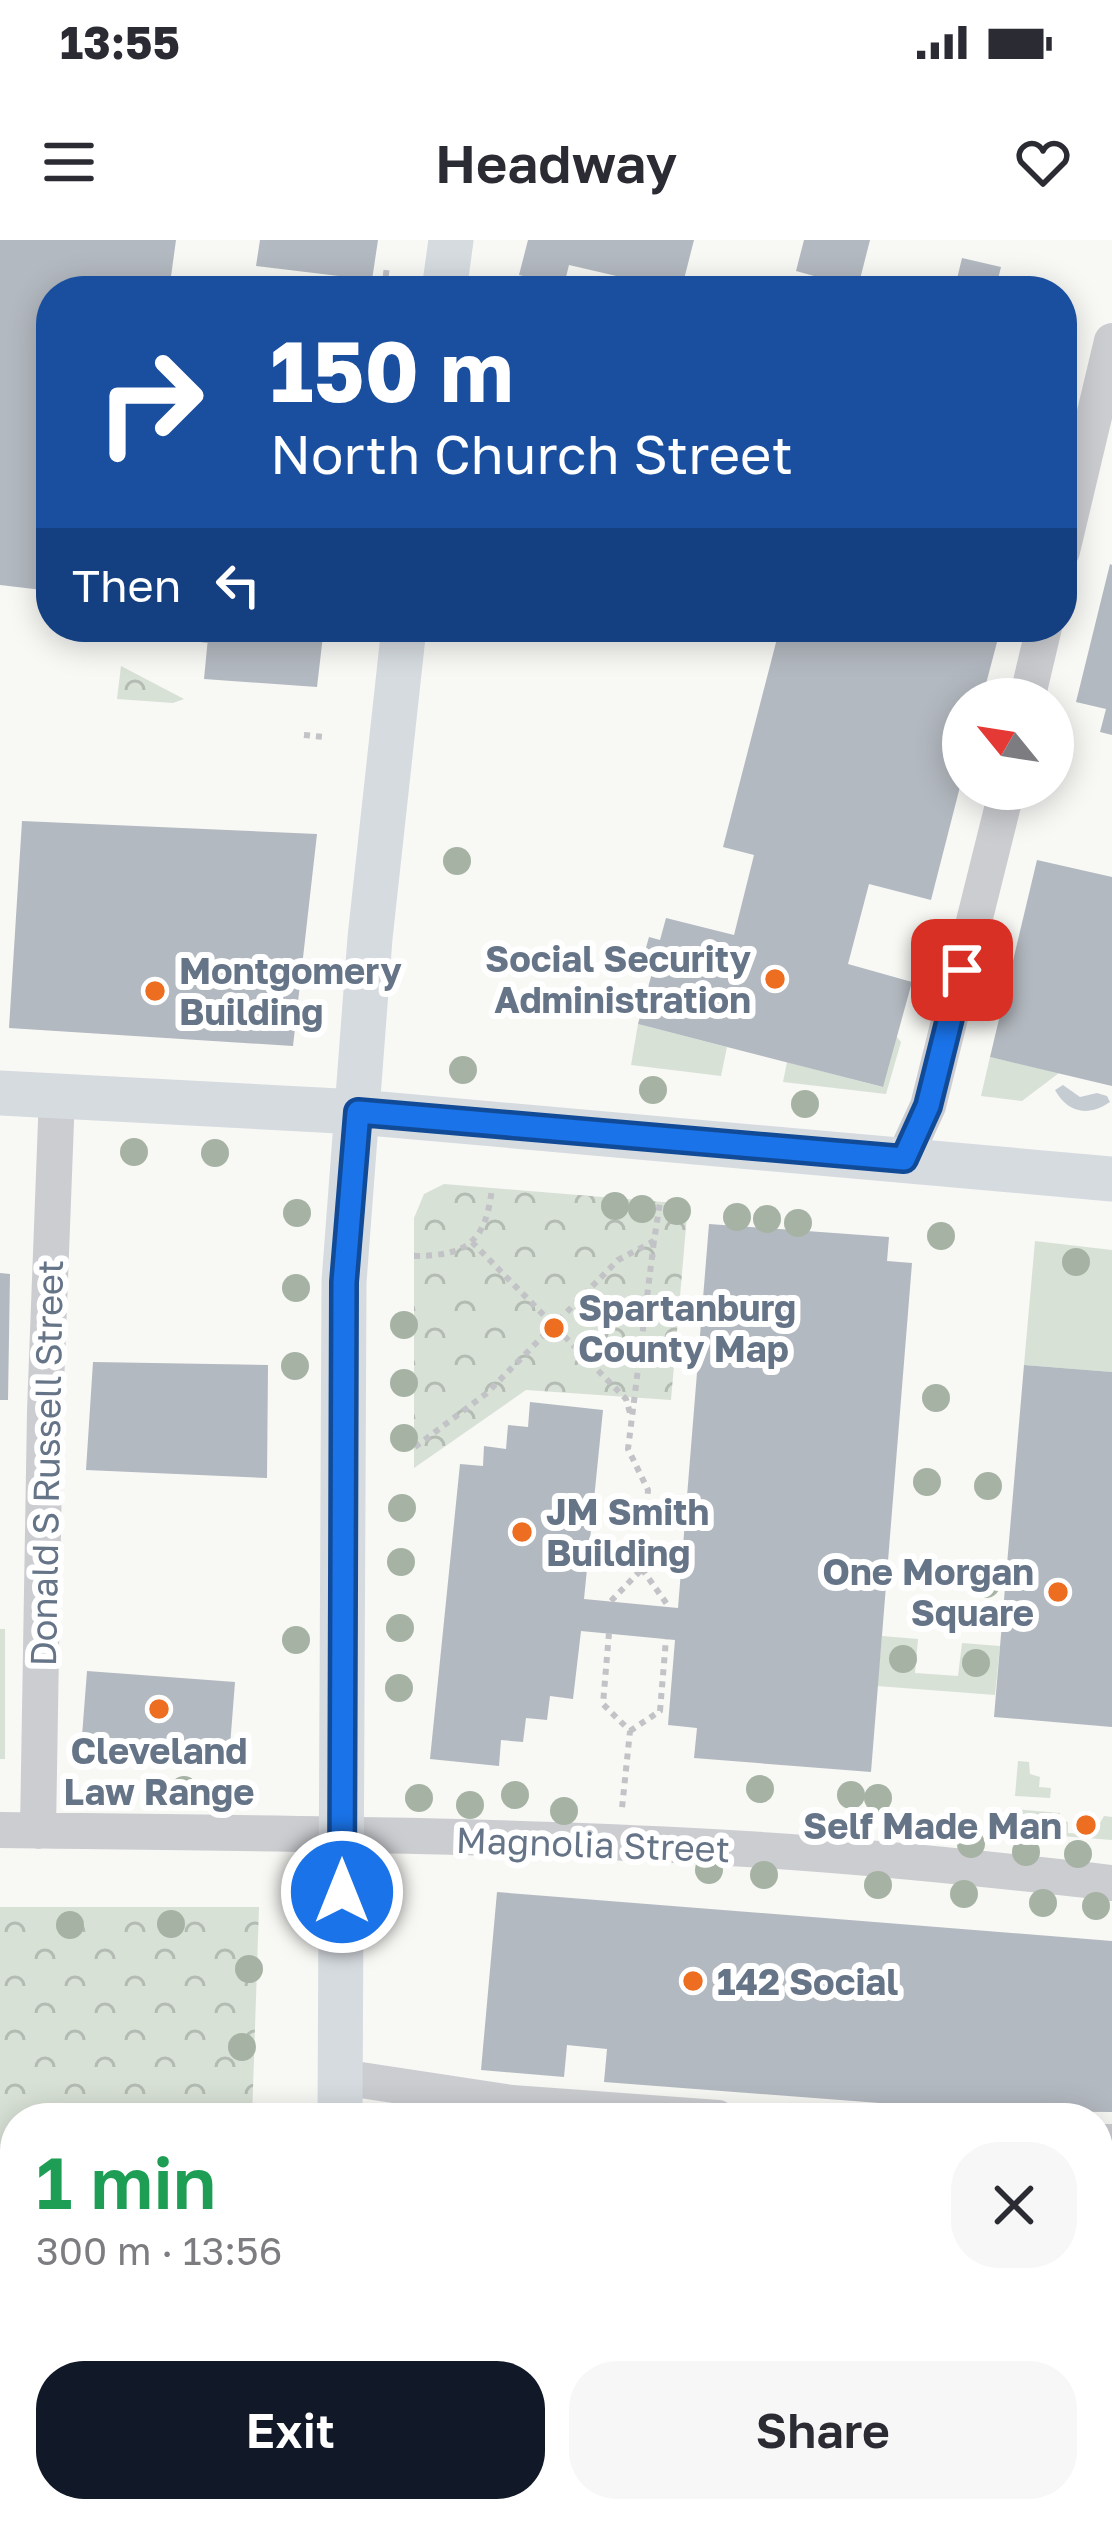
<!DOCTYPE html>
<html lang="en">
<head>
<meta charset="utf-8">
<style>
  :root { --surface:#fff; --page:#f7f7f7; --text:#2b2b33; --muted:#7c7c81; --accent:#111827 }
  body { margin:0; font-family:"Golos Text",sans-serif; background:var(--page); color:var(--text); height:100vh; display:flex; flex-direction:column; font-size:45px; white-space:nowrap }
  * { box-sizing:border-box; margin:0 }
  p { font-size:39px; color:var(--muted) }
  .icon { flex:none; width:66px; height:66px; fill:none; stroke:currentColor; stroke-width:2; stroke-linecap:round; stroke-linejoin:round }
  .map { position:relative; flex:1; overflow:hidden }
  .sheet { position:absolute; left:0px; top:1863px; width:1113px; height:420px; display:flex; flex-direction:column; background:var(--surface); border-radius:48px 48px 0 0; box-shadow:0 6px 30px #0003 }
  .sheet>* { flex:none }
  .top-card { position:absolute; left:36px; top:36px; width:1041px; height:366px; border-radius:48px; box-shadow:0 6px 30px #0003; background:#1a4fa0; color:#fff; overflow:hidden }
  .needle { width:78px; rotate:300deg }
  .tools { position:absolute; left:942px; top:438px; display:grid; gap:24px }
  .tools a { display:grid; place-items:center; width:132px; height:132px; border-radius:50%; background:var(--surface); box-shadow:0 6px 30px #0003; font-size:60px }
  .pin { position:absolute; display:grid; place-items:center; width:102px; height:102px; color:#fff; margin:-51px; border-radius:24px; box-shadow:0 6px 18px #0006 }
  .me { position:absolute; width:132px; margin:-66px; rotate:0deg; stroke-linejoin:round; filter:drop-shadow(0 0 9px #0008) }
  .turn { display:flex; align-items:center; gap:42px; height:252px; padding:0 36px; font-size:54px }
  .turn .icon { width:156px; height:156px; stroke-width:2.5 }
  .turn b { display:block; font-size:84px; line-height:102px }
  .then { display:flex; align-items:center; height:114px; padding:0 36px; background:#0003; gap:24px; font-size:45px }
  .round { display:grid; place-items:center; flex:none; width:126px; height:126px; border-radius:48px; background:var(--page) }
  .head { display:flex; align-items:center; justify-content:space-between; height:204px; padding:0 36px }
  h1 { font-size:72px; font-weight:600; line-height:90px; color:#1e9e55 }
  .cta { display:flex; gap:24px; margin-top:auto; padding:24px 36px }
  .cta a { flex:1; height:138px; border-radius:48px; background:var(--accent); color:#fff; font-size:48px; font-weight:600; line-height:138px; text-align:center }
  .cta a+a { background:var(--page); color:var(--text) }
  .status { display:flex; justify-content:space-between; align-items:center; height:84px; padding:0 60px; background:var(--surface); direction:ltr }
  .status svg { height:33px; fill:currentColor }
  header { display:flex; justify-content:space-between; align-items:center; height:156px; padding:0 36px; background:var(--surface); font-size:54px; font-weight:600 }
  .map>svg:first-child { display:block }
  .green { fill:#d8e1d6 }
  .park { fill:url(#park-crowns) }
  .water { fill:#c5cdd3 }
  .building { fill:#b3b9c0 }
  .lines { fill:none; stroke-linecap:round; stroke-linejoin:round }
  .path { stroke:#c2c3c6; stroke-width:6; stroke-dasharray:6 6; stroke-linecap:butt }
  .minor { stroke:#cbcdd1; stroke-width:36 }
  .major { stroke:#d6dbe0; stroke-width:45 }
  .tree { fill:#a6b3a4 }
  .route-casing { stroke:#114b97; stroke-width:30 }
  .route { stroke:#1a73e8; stroke-width:21 }
  .poi-dot { fill:#ed6e21; stroke:#fff; stroke-width:4.5 }
  .labels { text-anchor:middle; dominant-baseline:central; stroke-width:12; stroke-linejoin:round; paint-order:stroke }
  .poi-label { font-size:36px; font-weight:bold; fill:#667488; stroke:#fff; text-anchor:start }
  .street-label { font-size:36px; fill:#667488; stroke:#fff }
</style>
</head>
<body>
<div class="status"><b>13:55</b><svg viewBox="0 0 49 12"><path d="M0 12V9h3v3zM5 12V6h3v6zM10 12V3h3v9zM15 12V0h3v12zM26 1h20v11H26zM47 4h2v5h-2z"/></svg></div>
<header><svg class="icon" aria-label="menu" viewBox="0 0 24 24"><path d="M4 6h16M4 12h16M4 18h16"/></svg>Headway<svg class="icon" aria-label="heart" viewBox="0 0 24 24"><path d="M12 20l-8-8c-3-5 5-10 8-4 3-6 11-1 8 4z"/></svg></header>
<div class="map">
<svg width="1112" height="2283" viewBox="0 0 1112 2283">
  <defs>
    <pattern id="park-crowns" width="20" height="18" patternUnits="userSpaceOnUse" patternTransform="scale(3)"><rect width="20" height="18" fill="#d8e1d6"/><path d="M2 6a3 3 0 1 1 6 0M12 15a3 3 0 1 1 6 0" fill="none" stroke="#b3bbb3"/></pattern>
  </defs>
  <rect width="100%" height="100%" fill="#f8f8f5"/>
  <path class="green" d="M638,784L727,807L721,836L631,825Z
    M896,796L901,802L886,854L783,842L787,822L882,847Z
    M990,817L1059,833L1022,861L981,856Z
    M1035,1001L1112,1010V1132L1024,1125Z
    M0,1389H5V1519H0Z
    M882,1396L918,1399L915,1433L958,1436L962,1403L1000,1406L995,1455L877,1446Z
    M1018,1521L1029,1522L1030,1534L1040,1537L1039,1547L1051,1548L1050,1558L1015,1556Z
    M1013,1569L1060,1573V1580L1068,1582V1593L1093,1595L1104,1576L1112,1577V1600L1011,1592Z"/>
  <path class="park" d="M121,426L184,459L173,463L117,459Z
    M444,944L688,964L671,1160L526,1150L414,1228V978L424,954Z
    M0,1667H259L252,1878H15V2102L0,2103Z"/>
  <path class="water" d="M1063,845L1080,857L1097,853L1107,856L1110,862C1088,877 1068,873 1055,850Z"/>
  <path class="building" d="M0,0H176L169,51H51V351L0,345Z
    M260,0H378L372,40L256,26Z
    M528,0H694L681,51L569,25L564,45L519,35Z
    M804,0H870L857,51H811L814,36L796,31Z
    M962,18L1001,27L995,51H954Z
    M1062,110L1071,112L1064,140H1062Z
    M1110,324L1112,325V495L1100,492L1106,469L1076,462Z
    M209,387H324L317,447L204,439Z
    M780,387H1001L982,459H963V535L931,660L869,644L848,724L912,742L883,847L638,784L652,733L640,729L649,697L660,700L666,678L734,695L754,615L723,607Z
    M22,581L317,594L293,806L9,788Z
    M1037,620L1112,637V846L990,817Z
    M709,984L889,997L887,1021L912,1023L871,1532L694,1518L697,1488L668,1485L675,1400L581,1391L573,1459L550,1456L547,1480L526,1478L523,1502L501,1500L499,1526L430,1519L460,1224L483,1226L484,1206L506,1209L508,1185L528,1187L530,1162L603,1170L584,1359L678,1368Z
    M0,1033L10,1034L8,1160H0Z
    M93,1122L268,1125L267,1238L86,1230Z
    M1024,1125L1112,1132V1487L994,1477Z
    M87,1431L235,1442L230,1506L82,1496Z
    M497,1652L1112,1701V1872L984,1871L604,1842L607,1809L567,1805L564,1837L481,1830Z
    M0,2108H15V2268H207V2283H0Z
    M413,2268H622L621,2283H412Z
    M806,2268H880L928,2275L927,2283H804Z"/>
  <g class="lines">
    <path class="path" d="M384,48L387,27
      M309,51L311,39
      M190,398L208,400
      M304,495L324,497
      M472,1002L626,1159L630,1173
      M414,1016C467,1016 486,1002 492,948
      M415,1207L487,1153L618,1020L654,1001L660,962
      M642,1329L669,1367
      M611,1361L642,1329L648,1250L628,1209L654,1001
      M609,1393L603,1464L630,1491L622,1568
      M630,1491L660,1471L666,1399"/>
    <path class="minor" d="M1062,311L1112,101
      M1027,459L1044,387
      M904,918L928,866L1007,549
      M0,1590C237,1593 475,1594 712,1607C846,1614 979,1628 1112,1643
      M38,1591L45,1171L57,855
      M341,1837L512,1863L718,1878
      M1098,1902H1112
      M1000,2268L1001,2283"/>
    <path class="major" d="M444,51L451,0
      M0,853L358,872L1112,939
      M340,1878L344,1042L370,698L404,387
      M322,2283L323,2268"/>
  </g>
  <g class="tree">
    <circle cx="457" cy="621" r="14"/>
    <circle cx="463" cy="830" r="14"/>
    <circle cx="653" cy="850" r="14"/>
    <circle cx="805" cy="864" r="14"/>
    <circle cx="134" cy="912" r="14"/>
    <circle cx="215" cy="913" r="14"/>
    <circle cx="615" cy="966" r="14"/>
    <circle cx="642" cy="969" r="14"/>
    <circle cx="677" cy="971" r="14"/>
    <circle cx="297" cy="973" r="14"/>
    <circle cx="737" cy="977" r="14"/>
    <circle cx="767" cy="979" r="14"/>
    <circle cx="798" cy="983" r="14"/>
    <circle cx="941" cy="996" r="14"/>
    <circle cx="1076" cy="1022" r="14"/>
    <circle cx="296" cy="1048" r="14"/>
    <circle cx="404" cy="1085" r="14"/>
    <circle cx="295" cy="1126" r="14"/>
    <circle cx="404" cy="1143" r="14"/>
    <circle cx="936" cy="1158" r="14"/>
    <circle cx="404" cy="1198" r="14"/>
    <circle cx="927" cy="1242" r="14"/>
    <circle cx="988" cy="1246" r="14"/>
    <circle cx="402" cy="1268" r="14"/>
    <circle cx="401" cy="1322" r="14"/>
    <circle cx="914" cy="1332" r="14"/>
    <circle cx="986" cy="1344" r="14"/>
    <circle cx="400" cy="1388" r="14"/>
    <circle cx="296" cy="1400" r="14"/>
    <circle cx="903" cy="1419" r="14"/>
    <circle cx="976" cy="1423" r="14"/>
    <circle cx="399" cy="1448" r="14"/>
    <circle cx="760" cy="1549" r="14"/>
    <circle cx="184" cy="1550" r="14"/>
    <circle cx="515" cy="1555" r="14"/>
    <circle cx="851" cy="1555" r="14"/>
    <circle cx="419" cy="1558" r="14"/>
    <circle cx="878" cy="1558" r="14"/>
    <circle cx="470" cy="1565" r="14"/>
    <circle cx="564" cy="1571" r="14"/>
    <circle cx="971" cy="1604" r="14"/>
    <circle cx="1026" cy="1612" r="14"/>
    <circle cx="1078" cy="1614" r="14"/>
    <circle cx="709" cy="1630" r="14"/>
    <circle cx="764" cy="1635" r="14"/>
    <circle cx="878" cy="1645" r="14"/>
    <circle cx="964" cy="1654" r="14"/>
    <circle cx="1043" cy="1663" r="14"/>
    <circle cx="1096" cy="1666" r="14"/>
    <circle cx="171" cy="1684" r="14"/>
    <circle cx="70" cy="1685" r="14"/>
    <circle cx="249" cy="1729" r="14"/>
    <circle cx="242" cy="1807" r="14"/>
  </g>
  <g class="lines">
    <g class="route-casing">
      <path id="route" d="M342,1652L344,1042L358,872L904,919L928,866L962,730"/>
    </g>
    <use href="#route" class="route"/>
  </g>
  <g class="poi-dot">
    <circle cx="775" cy="739" r="12"/>
    <circle cx="155" cy="751" r="12"/>
    <circle cx="554" cy="1088" r="12"/>
    <circle cx="522" cy="1292" r="12"/>
    <circle cx="1058" cy="1352" r="12"/>
    <circle cx="159" cy="1469" r="12"/>
    <circle cx="1086" cy="1585" r="12"/>
    <circle cx="693" cy="1741" r="12"/>
  </g>
  <g class="labels">
    <g class="poi-label">
      <text x="751" y="718" text-anchor="end">Social Security<tspan x="751" dy="41">Administration</tspan></text>
      <text x="179" y="730">Montgomery<tspan x="179" dy="41">Building</tspan></text>
      <text x="578" y="1067">Spartanburg<tspan x="578" dy="41">County Map</tspan></text>
      <text x="546" y="1271">JM Smith<tspan x="546" dy="41">Building</tspan></text>
      <text x="1034" y="1331" text-anchor="end">One Morgan<tspan x="1034" dy="41">Square</tspan></text>
      <text x="159" y="1510" text-anchor="middle">Cleveland<tspan x="159" dy="41">Law Range</tspan></text>
      <text x="1062" y="1585" text-anchor="end">Self Made Man</text>
      <text x="717" y="1741">142 Social</text>
    </g>
    <g class="street-label">
      <text transform="translate(46 1223) rotate(-89)">Donald S Russell Street</text>
      <text transform="translate(593 1604) rotate(2)">Magnolia Street</text>
    </g>
  </g>
</svg>
<div class="tools">
<a><svg class="needle" viewBox="-14 -14 28 28"><path d="M0-13l5 13h-10z" fill="#e53935"/><path d="M0 13l5-13h-10z" fill="#7c7c81"/></svg></a>
</div>
<div class="pin" style="left:962px;top:730px;background:#d93025"><svg class="icon" aria-label="arrive" viewBox="0 0 24 24"><path d="M6 21V4h12l-3 4 3 4H6"/></svg></div>
<svg class="me" style="left:342px;top:1652px" viewBox="-20 -20 40 40"><circle r="17" fill="#1a73e8" stroke="#fff" stroke-width="3"/><path d="M0-11L8 9 0 5-8 9z" fill="#fff"/></svg>
<div class="top-card">
<div class="turn"><svg class="icon" aria-label="right" viewBox="0 0 24 24"><path d="M7 20v-9h11M14 6l5 5-5 5"/></svg><div><b>150 m</b>North Church Street</div></div>
<div class="then">Then<svg class="icon" aria-label="left" viewBox="0 0 24 24"><path d="M17 20v-9H6M10 6l-5 5 5 5"/></svg></div>
</div>
<section class="sheet">
<div class="head"><div><h1>1 min</h1><p>300 m · 13:56</p></div><a class="round"><svg class="icon" aria-label="close" viewBox="0 0 24 24"><path d="M6 6l12 12M18 6L6 18"/></svg></a></div>
<div class="cta"><a>Exit</a><a>Share</a></div>
</section>
</div>
</body>
</html>
